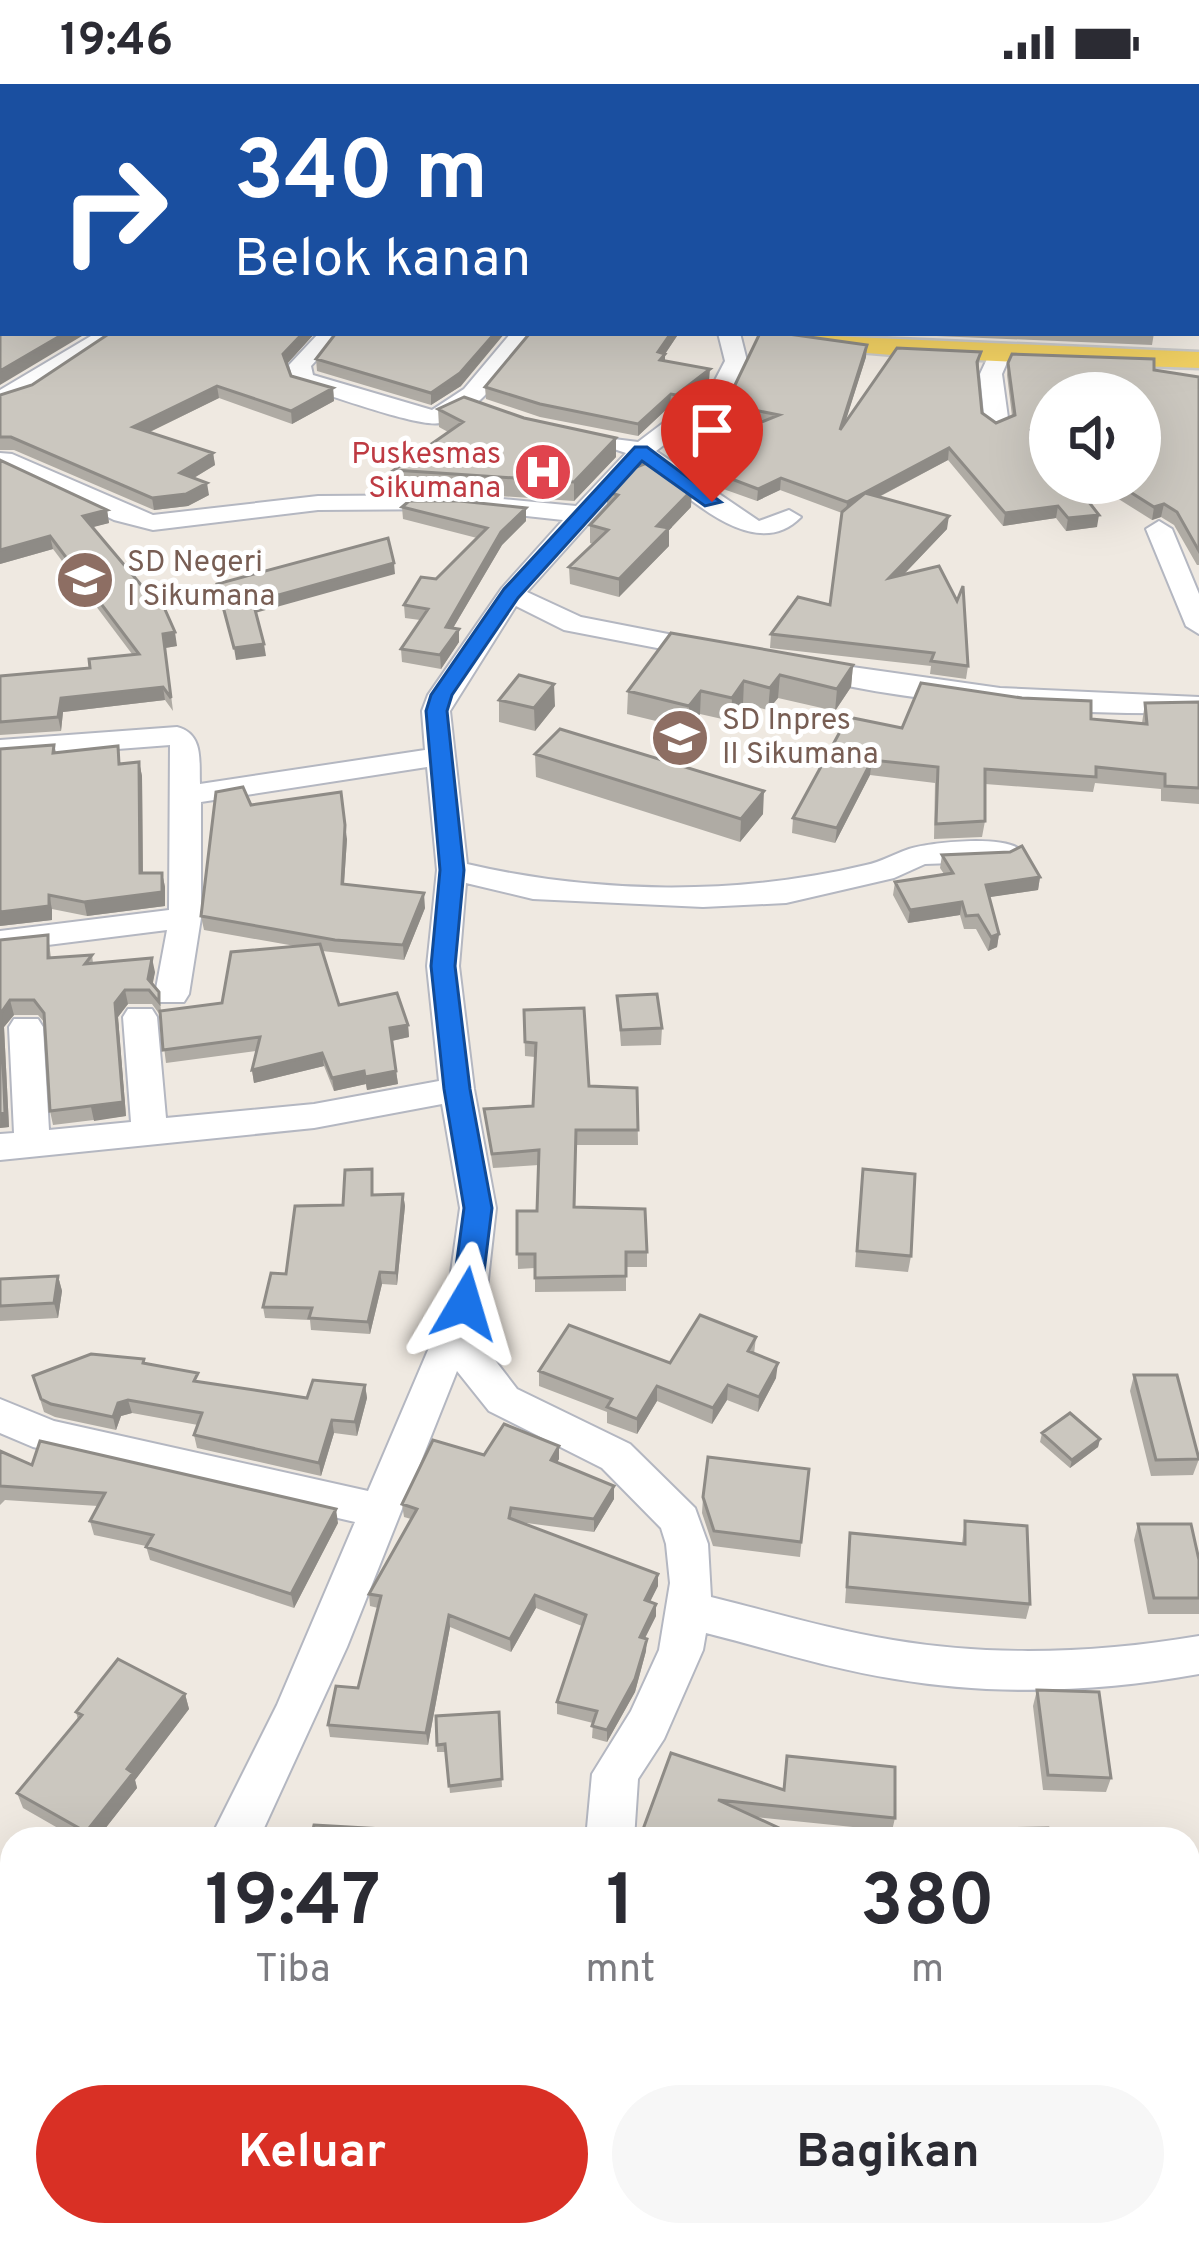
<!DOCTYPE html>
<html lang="id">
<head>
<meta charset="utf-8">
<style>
  :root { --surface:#fff; --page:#f7f7f7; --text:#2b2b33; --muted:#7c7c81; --accent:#d93025 }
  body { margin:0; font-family:Overpass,sans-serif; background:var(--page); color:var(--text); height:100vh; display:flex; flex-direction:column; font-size:45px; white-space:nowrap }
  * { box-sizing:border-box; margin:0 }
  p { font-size:39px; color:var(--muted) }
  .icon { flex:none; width:66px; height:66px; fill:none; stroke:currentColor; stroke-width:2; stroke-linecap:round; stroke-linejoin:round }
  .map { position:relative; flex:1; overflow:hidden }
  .side { position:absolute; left:0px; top:1743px; width:1200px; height:420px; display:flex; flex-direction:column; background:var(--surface); border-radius:36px 36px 0 0; box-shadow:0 12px 48px #0002 }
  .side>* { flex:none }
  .guide { position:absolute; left:0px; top:0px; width:1200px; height:252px; box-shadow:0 12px 48px #0002; background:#1a4fa0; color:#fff; overflow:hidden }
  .controls { position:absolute; left:1029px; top:288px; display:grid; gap:24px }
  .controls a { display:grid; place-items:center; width:132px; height:132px; border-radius:50%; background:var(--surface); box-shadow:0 12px 48px #0002; font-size:60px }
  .pin { position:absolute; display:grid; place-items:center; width:102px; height:102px; color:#fff; margin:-123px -51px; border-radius:50% 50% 50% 0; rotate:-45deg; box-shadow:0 0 12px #0007 }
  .pin .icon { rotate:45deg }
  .me { position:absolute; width:132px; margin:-66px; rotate:7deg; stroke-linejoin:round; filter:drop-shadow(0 0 9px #0008) }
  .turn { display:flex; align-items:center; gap:42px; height:252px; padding:0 36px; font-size:54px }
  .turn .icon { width:156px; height:156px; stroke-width:2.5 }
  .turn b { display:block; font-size:84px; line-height:102px }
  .eta { display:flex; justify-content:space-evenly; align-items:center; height:204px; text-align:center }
  .eta b { font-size:72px; font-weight:700; line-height:84px }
  .button { display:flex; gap:24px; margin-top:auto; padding:24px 36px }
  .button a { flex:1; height:138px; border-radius:72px; background:var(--accent); color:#fff; font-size:48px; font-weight:700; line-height:138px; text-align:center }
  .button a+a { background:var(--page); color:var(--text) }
  .status { display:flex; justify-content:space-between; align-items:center; height:84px; padding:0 60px; background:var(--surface); direction:ltr }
  .status svg { height:33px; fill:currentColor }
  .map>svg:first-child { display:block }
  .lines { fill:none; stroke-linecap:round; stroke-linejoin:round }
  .minor-casing { stroke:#b4b7c1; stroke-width:4 }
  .major-casing { stroke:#c9c9c9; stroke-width:5 }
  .minor { fill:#fff; fill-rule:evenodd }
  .major { fill:#f2d163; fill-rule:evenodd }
  .wall { fill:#afaba4 }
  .shaded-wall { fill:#8e8b86 }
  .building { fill:#cbc7bf; stroke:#8e8b86; stroke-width:3 }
  .route { fill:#1a73e8; stroke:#114b97; stroke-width:3 }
  .labels { text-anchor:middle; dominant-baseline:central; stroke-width:10; stroke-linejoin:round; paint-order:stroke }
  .far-health-label { font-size:30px; fill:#be3a42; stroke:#fff; text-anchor:end }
  .far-education-label { font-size:30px; fill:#785e54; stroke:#fff; text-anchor:start }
</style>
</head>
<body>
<div class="status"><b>19:46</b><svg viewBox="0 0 49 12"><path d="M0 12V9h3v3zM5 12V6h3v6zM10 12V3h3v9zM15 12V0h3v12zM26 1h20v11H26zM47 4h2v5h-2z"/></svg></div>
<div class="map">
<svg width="1199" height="2163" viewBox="0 0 1199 2163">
  <rect width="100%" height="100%" fill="#efe9e1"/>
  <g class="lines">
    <g class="minor-casing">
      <path id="minor" d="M55,0H83L53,3Z
        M0,12H3L0,23Z
        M96,249H122L32,309L0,321V306Z
        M319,249H342L311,282L313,291L432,326L464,305L511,249H534C510,280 481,330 440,339C419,344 321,308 294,300L289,281Z
        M718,249H740L747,277L730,311L656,367L759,437L789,426L801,433C753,482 685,408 643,379L527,508L581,533L714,559L728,567L714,575L564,546L516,522L450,627L467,780C596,810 737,812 866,781C881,778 894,770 909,765C931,758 1008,750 1023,768L1008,777L925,780L894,794L786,819L703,823L533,815L466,799L459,882L474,1005L496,1124L481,1258L517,1305L630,1360L695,1424L708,1460L711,1513C772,1528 831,1546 893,1556C993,1573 1099,1569 1199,1552V1590C1100,1608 994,1612 895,1595C831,1585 769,1565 706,1549L703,1566L664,1655L638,1695L634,1755H586L592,1690L631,1627L659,1566L670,1499L666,1460L661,1444L602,1384L489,1327L457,1287L347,1563L259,1755H210L277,1621L355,1438L33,1363L0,1349V1315L54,1337L368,1407L446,1224L460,1124L442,1020L314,1044L0,1076V1050L14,1049L9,943L14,935H38L43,943L49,1046L131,1038L123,933L128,925H152L157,933L166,1034L314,1020L439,997L427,882L437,786L427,683L201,718V834L189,910L184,918H160L155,910L167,846L0,867V847L169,826L170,661L0,674V656L177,643C204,650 199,677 200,700L425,666L422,627L428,611L502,504L563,436L461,425L318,426L153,446L114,436L0,382V369L12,370L153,431L318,412L461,411L576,422L626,369L614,365V355L638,358L712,302L725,277Z
        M1001,260L1012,267L1002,290L1009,341L997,348L985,341L980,290L993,262Z
        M1159,437L1172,445L1199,510V550L1186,542L1146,445Z
        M803,576L1000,604L1199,613V629C1066,631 923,622 793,590L789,584L793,578Z
        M12,2001V2058L0,2063V2006Z
        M692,2151H746V2163H692Z"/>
    </g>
    <g class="major-casing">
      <path id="major" d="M761,249L1199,268V284C1138,281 788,276 761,249Z"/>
    </g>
    <use href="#minor" class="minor"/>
    <use href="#major" class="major"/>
  </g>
  <path class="wall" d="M315,249L287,280L291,292L333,304L334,317L292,340L219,314L150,348L213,369L215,381L194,394L209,411L188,422L154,426L14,366H0V311Z
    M530,249H679L665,270V277L709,297L676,323L670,322L638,352L540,333L486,315L485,303Z
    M913,249H1154L1152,261L913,251Z
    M981,268L978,285L982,329L996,339L1012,332L1007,291L1008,279L1154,286L1199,293V481H1197L1174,441L1161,433L1152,436L1093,399H1140L1050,309V399L1097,443L1066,447L1056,434L1003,442L948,376L879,413L947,445L904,490L968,582L966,595L930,590L931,582L770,564L771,550L830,521L842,429L780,406L757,417L712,401L683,381L684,369L758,339L712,330L713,318L735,301L866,273L845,338Z
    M316,275L461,302L431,321L317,287Z
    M438,325L524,334L616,354V373L574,417L395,405L394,386L448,348L439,343Z
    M0,376L107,426L109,439L92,443L177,562L165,564L173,627L165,616L63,628L61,647L0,651V592L90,584L132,570L53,465L0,480Z
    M607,408L691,423L669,446V462L619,513L570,500L569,483L593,460L590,459V441L607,423Z
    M402,423L526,424V437L502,461L453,544L459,545V558L441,585L402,578L401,565L420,536L405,534L404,521L436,495L477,454L403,435Z
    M853,581L851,603L835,627L778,614L768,626L743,620L731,637L700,630L689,645L627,630L628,607Z
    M499,616L555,622L535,647L499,638Z
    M1199,618V720L1161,717V705L1095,699L1093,708L985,700V737L982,753L934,755L935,699L870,691L835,759L792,749L793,734L902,644L1091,635L1142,639L1145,619Z
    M54,661L56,668L121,680L139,678L142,692L143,789H162L165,803V822L87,832L52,825V836L0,842V665Z
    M535,670L763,730L740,758L536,693Z
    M251,721L347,755L344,800L425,824L404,876L322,867L339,921L408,941L409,953L392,957L398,1000L367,1006L366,1000L334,1007L324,982L254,999L252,986L256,967L166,979L160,931L152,920H128L118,933L126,1032L53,1041L50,1027L45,939L38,931H14L4,943L9,1043L0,1044V856L48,851L51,874L92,871L93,879L155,888L152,900L159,908L161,927L222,919L295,862L204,846L201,832Z
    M942,771L1040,793L1038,806L989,813L999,850L997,863L988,867L976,845H964L960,831L908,839L893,811L895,798L944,790L940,784Z
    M617,912L662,944L661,961L621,962Z
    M524,926L589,1002L637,1004L638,1061H576L575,1123L647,1168V1183H626V1207L535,1208V1184L518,1185L517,1127H537L539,1081L493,1084L484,1025L533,1022L535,973L525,972Z
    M372,1085L373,1111L403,1110L405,1122L397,1201L382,1200L370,1250L311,1246L310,1236L265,1234L263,1223L286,1190Z
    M861,1101L911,1172L908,1188L855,1183Z
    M58,1192L62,1207L58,1234L0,1237V1195Z
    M756,1253L754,1270L776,1294L758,1328L727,1316L712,1340L657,1317L637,1350L607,1339V1328L539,1302V1287L670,1279Z
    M145,1279L200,1298L307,1314L365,1301L367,1314L357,1352L334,1349L321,1392L197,1364L194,1351L198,1341L132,1329L121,1332L116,1346L55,1333L44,1328L33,1292Z
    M1134,1291L1199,1375L1193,1391L1151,1392L1130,1307Z
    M1042,1349L1100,1355L1098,1363L1070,1384L1040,1358Z
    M559,1362V1375L557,1378L614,1402V1415L594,1448L519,1438L658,1502L650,1517L656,1532L645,1554L646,1567L635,1608L607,1658L592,1654L593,1639L557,1630V1618L582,1542L536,1524L511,1568L450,1543L428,1661L330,1653L328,1641L358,1604L378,1524L370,1522L369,1510L411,1435L404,1433L402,1420L484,1371Z
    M0,1367L32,1381L338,1439L294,1524L150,1476L146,1462L94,1451L90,1437L98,1422L5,1416L0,1421Z
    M809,1385L800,1473L713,1462L702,1429L703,1413Z
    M965,1437L1030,1520L1026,1535L845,1519L850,1449L962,1459Z
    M1138,1440L1199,1476V1530H1148L1134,1456Z
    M1037,1606L1111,1694L1106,1708L1043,1706L1033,1622Z
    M185,1610L189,1625L135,1696L137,1704L97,1755H77L23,1724L17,1709L78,1636L76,1628Z
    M499,1628L502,1703L450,1709L446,1668H437L436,1632Z
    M671,1669L784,1706L895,1734L892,1747L755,1733L803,1755H641L642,1748Z
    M503,2151H544L535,2163H518Z"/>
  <path class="shaded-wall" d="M65,249H87L0,301V287Z
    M303,249H315L285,282L283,270Z
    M495,249H505L461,302L431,321V309Z
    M671,249H679L665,270V282L658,268Z
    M867,261L866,273L839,358L840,346Z
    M710,285L709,297L676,323V311Z
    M217,302L219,314L135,355L133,343Z
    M333,304L334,317L292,340L291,327Z
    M671,310L670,322L638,352V340Z
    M616,354V373L574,417V398Z
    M949,364L948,376L846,430L847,418Z
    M213,369L215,381L182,401L180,389Z
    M781,394L780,406L757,417L758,405Z
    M207,399L209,411L188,422L154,426L152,414Z
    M692,406L691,423L669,446V462L619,513V495L657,442Z
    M1164,420L1161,433L1152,436L1154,423Z
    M1058,422L1056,434L1003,442L1005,429Z
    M526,424V437L502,461L446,556V543L501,448Z
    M107,426L109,439L86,445L83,432Z
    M1099,431L1097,443L1066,447L1068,434Z
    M949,432L947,445L888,507L889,494Z
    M50,452L53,465L0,480V466Z
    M394,479L395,490L255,529L253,518Z
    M459,545V558L441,585L440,571Z
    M175,548L177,562L165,564L173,627L163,550Z
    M264,560L266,572L236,576L234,564Z
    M853,581L851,603L835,627L837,605Z
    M780,591L778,614L768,626L770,604Z
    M744,597L743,620L731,637L732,614Z
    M554,600L555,622L535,647L534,624Z
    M163,603L165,616L63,628L61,647L58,633L61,614Z
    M701,607L700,630L689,645V622Z
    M872,676L870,691L835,759L837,744Z
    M139,678L142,692L143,803L140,789Z
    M764,707L763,730L740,758L741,735Z
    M345,741L347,755L343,814L342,800Z
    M162,789L165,803V822L87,832L84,818Z
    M1040,793L1038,806L984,814L986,801Z
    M424,809L425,824L404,876L403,861Z
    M49,811L52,825V836L0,842V828Z
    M962,818L960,831L908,839L910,826Z
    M999,850L997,863L988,867L991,853Z
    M152,874L155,888L151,909L148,895Z
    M125,906L128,920L118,933L126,1032L94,1037L91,1023L115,919Z
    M10,916L14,931L4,943L9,1043L0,1044L1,929Z
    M408,941L409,953L391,957L390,944Z
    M322,969L324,982L254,999L252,986Z
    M364,987L366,1000L334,1007L332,994Z
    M396,987L398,1000L367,1006L365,993Z
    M403,1110L405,1122L397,1201L396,1189Z
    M380,1188L382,1200L370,1250L368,1238Z
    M58,1192L62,1207L58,1234L54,1219Z
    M778,1279L776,1294L758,1328L759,1313Z
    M365,1301L367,1314L357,1352L355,1338Z
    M728,1301L727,1316L712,1340L713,1324Z
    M657,1302V1317L637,1350V1335Z
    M128,1316L132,1329L121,1332L116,1346L113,1333L118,1319Z
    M332,1336L334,1349L321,1392L319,1379Z
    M1100,1355L1098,1363L1070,1384L1072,1376Z
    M559,1362V1375L551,1389V1376Z
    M614,1402V1415L594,1448V1435Z
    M336,1425L338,1439L294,1524L291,1510Z
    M658,1490V1502L645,1528V1516Z
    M535,1511L536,1524L511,1568L510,1555Z
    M656,1520V1532L639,1566L640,1553Z
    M449,1531L450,1543L428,1661L426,1649Z
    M647,1555L646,1567L635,1608L607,1658V1646Z
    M185,1610L189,1625L135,1696L137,1704L97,1755H88L86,1748L127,1685Z
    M12,1896V1915L0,1926V1906Z
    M1199,2055V2067L1188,2074V2062Z
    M531,2151H544L535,2163H529L528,2154Z"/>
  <path class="building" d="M93,0H925V3H93Z
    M1038,0H1199V22L1197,23V3H1037Z
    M1197,31L1199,38V128L1197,127Z
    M0,32L3,34V88H0Z
    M3,107V249H65L0,287V109Z
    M110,249H303L283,270L291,292L333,304L291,327L217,302L133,343L213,369L180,389L207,399L186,410L152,414L11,353H0V311L32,301Z
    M336,249H495L460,289L431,309L316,275Z
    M530,249H671L658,268L665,270L660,276L710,285L676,311L671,310L638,340L540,320L485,303Z
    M760,249H781L867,261L840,346L897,264L981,268L977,278L982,329L996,339L1015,331L1008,279L1012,270L1154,275V286L1199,293V467L1177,428L1164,420L1154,423L1116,399H1140V309H1050V358L1030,345L1050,370V399H1074L1099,431L1068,434L1058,422L1005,429L949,364L847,418L781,394L758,405L713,388L684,369L779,331L713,318L735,301Z
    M464,313L524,334L616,354L574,398L394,386L463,338L438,325Z
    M0,376L107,426L83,432L152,514L159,512L175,548L163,550L171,614L163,603L61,614L58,633L0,638V592L90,584L89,575L139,570L50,452L0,466Z
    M652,377L692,406L657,442L669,444L619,495L569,483L608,446L590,441L618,411L607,408L626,387Z
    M865,409L949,432L889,494L939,482L957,517L963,502L968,582L931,577L934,569L771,550L798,513L830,521L842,428Z
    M409,417H460L526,424L501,448L446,543L459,545L440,571L401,565L428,525L404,521L421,493L436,495L487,444L402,423Z
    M388,454L394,479L253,518L264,560L234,564L217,500Z
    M671,549L853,581L837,605L780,591L770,604L744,597L732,614L701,607L689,622L628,607Z
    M519,591L554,600L534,624L499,616Z
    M921,599L1022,614L1091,617V635L1147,640L1145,619L1199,618V704L1165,702V690L1096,683V693L985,685V737L936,740L938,683L872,676L837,744L793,734L848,633L902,644Z
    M560,645L764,707L741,735L535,670Z
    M54,661L53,669L118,662L119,680L139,678L140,789H162V808L84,818L49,811V822L0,828V665Z
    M243,703L251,721L341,708L345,741L342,800L424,809L403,861L335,856L201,832L216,708Z
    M1022,762L1040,793L986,801L999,850L991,853L978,831L966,832L962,818L910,826L895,798L953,789L942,771L1010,768Z
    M48,851V874L92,871L85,880L152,874L148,895L159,908V918L149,906H125L115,919L123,1018L50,1027L44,929L34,916H10L1,929L5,1029L0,1030V856Z
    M320,860L339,921L397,909L408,941L390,944L396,987L365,993L364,987L332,994L322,969L252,986L260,953L163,966L160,927L222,919L231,868Z
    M657,910L662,944L621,946L617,912Z
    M584,924L589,1002L637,1004L638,1046H576L574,1123L645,1125L647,1168H626V1192L535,1194V1170H517V1127H537L539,1066L492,1070L484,1025L533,1022L536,959L525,958L524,926Z
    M372,1085V1111L403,1110L396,1189L380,1188L368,1238L309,1234L312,1224L263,1223L271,1189L286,1190L295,1122L343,1121L345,1086Z
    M863,1085L915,1090L911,1172L857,1167Z
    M58,1192L54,1219L0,1222V1195Z
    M700,1231L756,1253L748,1267L778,1279L759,1313L728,1301L713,1324L657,1302L637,1335L607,1323L612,1315L539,1287L569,1241L670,1279Z
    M91,1270L144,1275L143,1279L198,1289L194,1297L307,1314L313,1296L365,1301L355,1338L332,1336L319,1379L194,1351L202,1329L128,1316L118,1319L113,1333L51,1320L41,1315L33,1292Z
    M1134,1291H1177L1199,1375L1156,1376Z
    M1070,1329L1100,1355L1072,1376L1042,1349Z
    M504,1340L559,1362L551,1376L614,1402L594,1435L511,1424L509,1434L658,1490L645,1516L656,1520L640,1553L647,1555L635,1595L607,1646L592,1642L597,1627L557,1618L586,1531L535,1511L510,1555L449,1531L426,1649L328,1641L336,1602L358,1604L381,1512L369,1510L417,1425L402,1420L433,1356L484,1371Z
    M40,1357L336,1425L291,1510L146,1463L153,1451L90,1437L105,1409L0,1402V1367L32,1381Z
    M708,1373L809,1385L801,1458L714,1447L703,1413Z
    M965,1437L1027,1442L1030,1520L847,1503L850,1449L965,1460Z
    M1138,1440H1191L1199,1476V1514H1154Z
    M118,1575L185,1610L127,1685L133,1689L86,1748L17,1709L82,1631L76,1628Z
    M1037,1606L1099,1608L1111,1694L1048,1691Z
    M499,1628L502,1695L449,1702L445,1660L437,1661L436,1632Z
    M671,1669L784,1706L787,1672L895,1683V1734L718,1716L803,1755H663L642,1748Z
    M314,1741L505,1752V1755H311Z
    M1048,1744L1050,1755H986L985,1745Z
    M512,1748L565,1752L564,1755H510Z
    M12,1812V1896L0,1906V1822Z
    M1188,2008L1199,2023V2055L1188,2062Z
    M76,2151H219L226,2163H82Z
    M551,2155L557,2163H542Z"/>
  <path class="route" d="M635,363H647L721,418L705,422L642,377L518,514L452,611L447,627L464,786L455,882L470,1005L492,1124L480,1220L476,1228H455L451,1220L464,1124L444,1005L431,882L440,786L426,627L431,611L504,505Z"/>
  <defs>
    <g id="hospital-disc" transform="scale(3)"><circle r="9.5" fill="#e0444e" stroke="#fff"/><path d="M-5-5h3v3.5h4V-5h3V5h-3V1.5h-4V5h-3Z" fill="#fff"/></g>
    <g id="school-disc" transform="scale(3)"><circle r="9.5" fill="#8d6e63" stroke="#fff"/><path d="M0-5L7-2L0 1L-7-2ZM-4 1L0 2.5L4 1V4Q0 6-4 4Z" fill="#fff"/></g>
  </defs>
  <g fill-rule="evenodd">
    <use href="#hospital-disc" x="543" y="388"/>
    <use href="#school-disc" x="85" y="496"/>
    <use href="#school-disc" x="680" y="654"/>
  </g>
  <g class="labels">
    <g class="far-health-label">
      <text x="501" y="371">Puskesmas<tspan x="501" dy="34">Sikumana</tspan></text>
    </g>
    <g class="far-education-label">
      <text x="127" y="479">SD Negeri<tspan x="127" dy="34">I Sikumana</tspan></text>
      <text x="722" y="637">SD Inpres<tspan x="722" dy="34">II Sikumana</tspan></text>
    </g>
  </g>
</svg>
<div class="controls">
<a><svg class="icon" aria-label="sound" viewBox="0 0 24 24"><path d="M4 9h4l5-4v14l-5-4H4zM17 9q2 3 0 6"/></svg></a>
</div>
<div class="pin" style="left:712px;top:418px;background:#d93025"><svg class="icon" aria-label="arrive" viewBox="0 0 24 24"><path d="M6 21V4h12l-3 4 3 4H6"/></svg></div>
<svg class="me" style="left:465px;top:1220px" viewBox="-20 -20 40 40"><path d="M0-17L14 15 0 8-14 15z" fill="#1a73e8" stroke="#fff" stroke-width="4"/></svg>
<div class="guide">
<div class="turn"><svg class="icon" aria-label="right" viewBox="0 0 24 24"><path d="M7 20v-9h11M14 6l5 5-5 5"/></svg><div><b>340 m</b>Belok kanan</div></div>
</div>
<section class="side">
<div class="eta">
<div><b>19:47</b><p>Tiba</p></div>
<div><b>1</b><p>mnt</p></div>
<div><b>380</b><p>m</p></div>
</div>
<div class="button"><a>Keluar</a><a>Bagikan</a></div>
</section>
</div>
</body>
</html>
